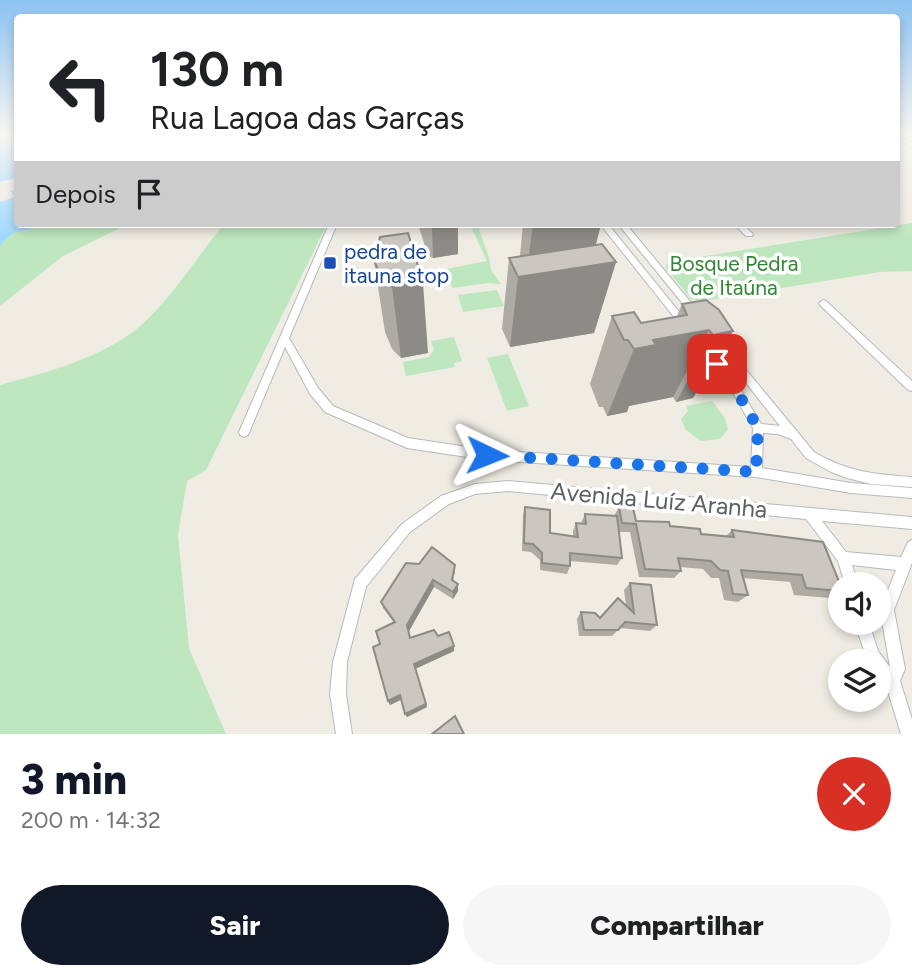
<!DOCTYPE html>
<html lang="pt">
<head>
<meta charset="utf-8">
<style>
  :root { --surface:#fff; --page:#f6f6f6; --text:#202124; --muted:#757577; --accent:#111827 }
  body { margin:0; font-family:Figtree,sans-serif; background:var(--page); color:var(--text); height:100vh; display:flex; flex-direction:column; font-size:26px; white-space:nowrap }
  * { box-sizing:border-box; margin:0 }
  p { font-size:23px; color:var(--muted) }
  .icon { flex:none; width:38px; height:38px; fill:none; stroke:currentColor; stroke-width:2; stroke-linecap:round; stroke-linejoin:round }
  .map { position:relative; height:734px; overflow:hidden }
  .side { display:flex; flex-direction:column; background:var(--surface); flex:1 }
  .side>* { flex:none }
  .guide { position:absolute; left:14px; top:14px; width:886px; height:214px; border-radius:7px; box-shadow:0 4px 10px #0003; background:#fff; color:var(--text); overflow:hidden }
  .controls { position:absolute; left:828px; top:572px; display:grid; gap:14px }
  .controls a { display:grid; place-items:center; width:63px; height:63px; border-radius:50%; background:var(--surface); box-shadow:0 4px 10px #0003; font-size:35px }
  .pin { position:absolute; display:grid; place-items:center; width:60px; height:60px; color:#fff; margin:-30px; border-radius:14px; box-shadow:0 4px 10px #0006 }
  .me { position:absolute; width:77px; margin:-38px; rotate:92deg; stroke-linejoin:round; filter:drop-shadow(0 0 5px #0008) }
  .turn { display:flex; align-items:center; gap:24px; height:147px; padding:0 21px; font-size:32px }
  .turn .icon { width:91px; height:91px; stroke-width:2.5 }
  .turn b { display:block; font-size:49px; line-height:60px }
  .then { display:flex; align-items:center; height:66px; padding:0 21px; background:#0003; gap:14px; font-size:26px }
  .round { display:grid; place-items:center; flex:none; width:74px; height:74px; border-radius:37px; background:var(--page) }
  .head { display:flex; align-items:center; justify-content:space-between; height:119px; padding:0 21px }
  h1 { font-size:42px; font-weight:800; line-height:52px; color:var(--accent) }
  .button { display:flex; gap:14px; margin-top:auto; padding:14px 21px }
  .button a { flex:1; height:80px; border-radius:42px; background:var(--accent); color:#fff; font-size:28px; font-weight:800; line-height:80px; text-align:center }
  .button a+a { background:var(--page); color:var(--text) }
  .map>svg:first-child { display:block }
  .green { fill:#bfe7bf }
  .water { fill:#a3d8ff }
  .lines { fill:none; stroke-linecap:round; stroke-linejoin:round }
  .street-casing { stroke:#b6b9be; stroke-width:2 }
  .street { fill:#fff; fill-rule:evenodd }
  .wall { fill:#aeaba5 }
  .shaded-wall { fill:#8d8b86 }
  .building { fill:#cac7c0; stroke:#8d8b86; stroke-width:2 }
  .route { stroke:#1a73e8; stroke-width:12; stroke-dasharray:0 21.6 }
  .transit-dot { fill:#1a4fb4; stroke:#fff; stroke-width:2.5 }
  .labels { text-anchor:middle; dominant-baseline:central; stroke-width:7; stroke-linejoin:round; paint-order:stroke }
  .transit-label { font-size:21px; fill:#164399; stroke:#fff; text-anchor:start }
  .park-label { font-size:21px; fill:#318634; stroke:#fff }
  .near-street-label { font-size:24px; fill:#5b6065; stroke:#fff }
</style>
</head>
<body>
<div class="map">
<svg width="912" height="734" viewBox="0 0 912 734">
  <rect width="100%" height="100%" fill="#efece3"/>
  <path class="green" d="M912,223V271L880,272L703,301L691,299L665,267L668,262Z
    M52,224H128L63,256L0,306V246L13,233Z
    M224,224H327L206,470L187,481L178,535L189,648L226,734H0V385C44,373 91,361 130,334C165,309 196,258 224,224Z
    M475,224H482L479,230L489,257L491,270L501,284L488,283L452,288L447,271L441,270L487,261L472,229Z
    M497,290L504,306L463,312L458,295Z
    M454,337L462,361L454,363L455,367L406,376L403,362L429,357L434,350L431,341Z
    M508,354L529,406L507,411L487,358Z
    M712,401L725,418L728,429L720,439L701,441L686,430L681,419L688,411L686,406Z"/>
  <path class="water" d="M0,134H17L18,178L0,182Z
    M10,190L17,191L18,224H52L13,233L0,246V202L15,197Z"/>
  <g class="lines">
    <g class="street-casing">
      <path id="street" d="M896,134L912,143V147L896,138Z
        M329,224H337L289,338L318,388L333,406L408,438L487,450L751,467L753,428L729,386L705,355L703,353L705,351H711L735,380L761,424L780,426L712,340L710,338L715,335L718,336L814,452C848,472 873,474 912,477V487L871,484L847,478L831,472L806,458L791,439L778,434L763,433L762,468L851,483L912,488V498L851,493L756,477L487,460L407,448L325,412L310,394L285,347L248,435L244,437L240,435L239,432Z
        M600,224H608L688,323L689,325L688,327H682Z
        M618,224H626L698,311L699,313L698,315H692Z
        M734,224H742L753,234L752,236H746Z
        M823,300L826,301L912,381V391L908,390L820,305L819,303Z
        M508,481L912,517V529L822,521L846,552L901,557L908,542L912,540V563L894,610L905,669L900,681L912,719V734H901L886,685L878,676V662H868L867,660L855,623H869L878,651L890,667L880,610L896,570L852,565L858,584H845L838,561L806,519L508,491L475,494L449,504L410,532L366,587L347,662L346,694L352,734H336L330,694L333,662L355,579L402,524L441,496L475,484Z"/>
    </g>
    <use href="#street" class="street"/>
  </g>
  <path class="wall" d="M418,224H458V254L433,258L428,256Z
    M523,224H601L596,245L616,262L594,333L510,347L502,329L509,258L520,256Z
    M380,237L428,353L401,358L392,349L385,332L374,261Z
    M682,304L733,331L693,398L676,402L673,397L629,406L627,412L607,416L603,407H599L590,384L612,316L641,323L677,316Z
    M525,507L550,533L573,536V531L576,523H581L585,514L614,516L619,507L636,521L670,526L701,534L726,536L732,530L840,584V593L830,598L794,595L790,582L743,578L748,595L738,602L724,600L719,578H711L703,569L680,567L681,571L674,578L639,577L630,532H619L622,558L617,565L570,561V566L567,574L540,570V560L531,552L522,551L523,515Z
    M455,565V572L453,581L458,584V591L453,599L434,587L409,631L410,638L438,636L454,651L415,669L427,707L407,717L401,700L390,705L380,644L394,623L383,608L381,602Z
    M630,583L657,625L650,631L620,628L612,636H579L577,619L581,612L600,618L626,605L624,590Z"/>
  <path class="shaded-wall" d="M432,224H458V254L433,258Z
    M533,224H601L592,259L527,271Z
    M616,262L594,333L510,347L518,277Z
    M423,283L428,353L401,358L392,287Z
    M709,330L673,397L629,406L627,412L607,416L634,349L653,340Z
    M733,331L693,398L676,402L713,335Z
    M433,580L434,587L409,631L407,625Z
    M458,584V591L453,599V592Z
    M454,646V651L415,669L427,707L407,717L405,714L414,664Z
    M400,695L402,699L390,705L388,701Z"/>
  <path class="building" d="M408,233L423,283L392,287L382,278L374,261L380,237Z
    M602,244L616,262L518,277L509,258Z
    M706,300L719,310L733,331L713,335L709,330L653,340L656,345L634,349L628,340H624L612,316L634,312L641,323L687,315L682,304Z
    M525,507L550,510V533L578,537L576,523L586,524L585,514L617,516L622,558L570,553V566L542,563V553L533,544L524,543Z
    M619,507L633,508L636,521L669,522L670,526L700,529L701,534L734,537L732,530L823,542L840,584V591L806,588L802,575L741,570L748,595L733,594L728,571L720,570L711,561L678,558L681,571L645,569L636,524L622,523Z
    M432,547L455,565L452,580L458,584L453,592L433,580L407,625L410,638L434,630L438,636L449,632L454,646L414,664L426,704L405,714L400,695L388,701L373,647L380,644L376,631L395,622L381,602L406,563L419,564Z
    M630,583L651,585L657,625L625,622L618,630H584L581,612L595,613L600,618L618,598L634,613Z
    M455,716L464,734H432Z"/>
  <linearGradient id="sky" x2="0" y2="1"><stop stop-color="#8cc2f1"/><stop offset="0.57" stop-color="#f8f6f2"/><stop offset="1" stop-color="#f8f6f2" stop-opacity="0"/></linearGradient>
  <rect width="912" height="237" fill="url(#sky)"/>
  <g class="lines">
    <path class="route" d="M487,455L756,472L758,428L732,383L717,364"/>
  </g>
  <rect class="transit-dot" x="323" y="256" width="14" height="14" rx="3.5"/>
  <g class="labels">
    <g class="transit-label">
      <text x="344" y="251">pedra de<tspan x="344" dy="24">itauna stop</tspan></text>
    </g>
    <g class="park-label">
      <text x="734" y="263">Bosque Pedra<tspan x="734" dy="24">de Itaúna</tspan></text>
    </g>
    <g class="near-street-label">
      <text transform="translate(659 500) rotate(5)">Avenida Luíz Aranha</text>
    </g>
  </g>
</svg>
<div class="controls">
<a><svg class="icon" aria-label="sound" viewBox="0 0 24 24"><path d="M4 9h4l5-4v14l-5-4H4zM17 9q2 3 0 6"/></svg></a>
<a><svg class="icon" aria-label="layers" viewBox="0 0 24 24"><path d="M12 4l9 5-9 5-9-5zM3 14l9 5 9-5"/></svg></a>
</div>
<div class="pin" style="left:717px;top:364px;background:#d93025"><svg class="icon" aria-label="arrive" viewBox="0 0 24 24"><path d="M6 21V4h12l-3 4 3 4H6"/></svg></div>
<svg class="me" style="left:487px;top:455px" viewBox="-20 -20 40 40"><path d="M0-17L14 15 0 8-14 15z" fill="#1a73e8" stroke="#fff" stroke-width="4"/></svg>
<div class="guide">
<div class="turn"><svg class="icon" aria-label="left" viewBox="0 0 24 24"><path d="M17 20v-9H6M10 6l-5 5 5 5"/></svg><div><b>130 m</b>Rua Lagoa das Garças</div></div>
<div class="then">Depois<svg class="icon" aria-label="arrive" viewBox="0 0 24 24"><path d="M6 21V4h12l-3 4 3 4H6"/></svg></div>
</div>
</div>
<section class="side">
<div class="head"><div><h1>3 min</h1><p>200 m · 14:32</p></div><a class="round" style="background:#d93025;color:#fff"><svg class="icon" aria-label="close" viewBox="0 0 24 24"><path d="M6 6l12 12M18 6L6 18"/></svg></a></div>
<div class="button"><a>Sair</a><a>Compartilhar</a></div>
</section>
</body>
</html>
